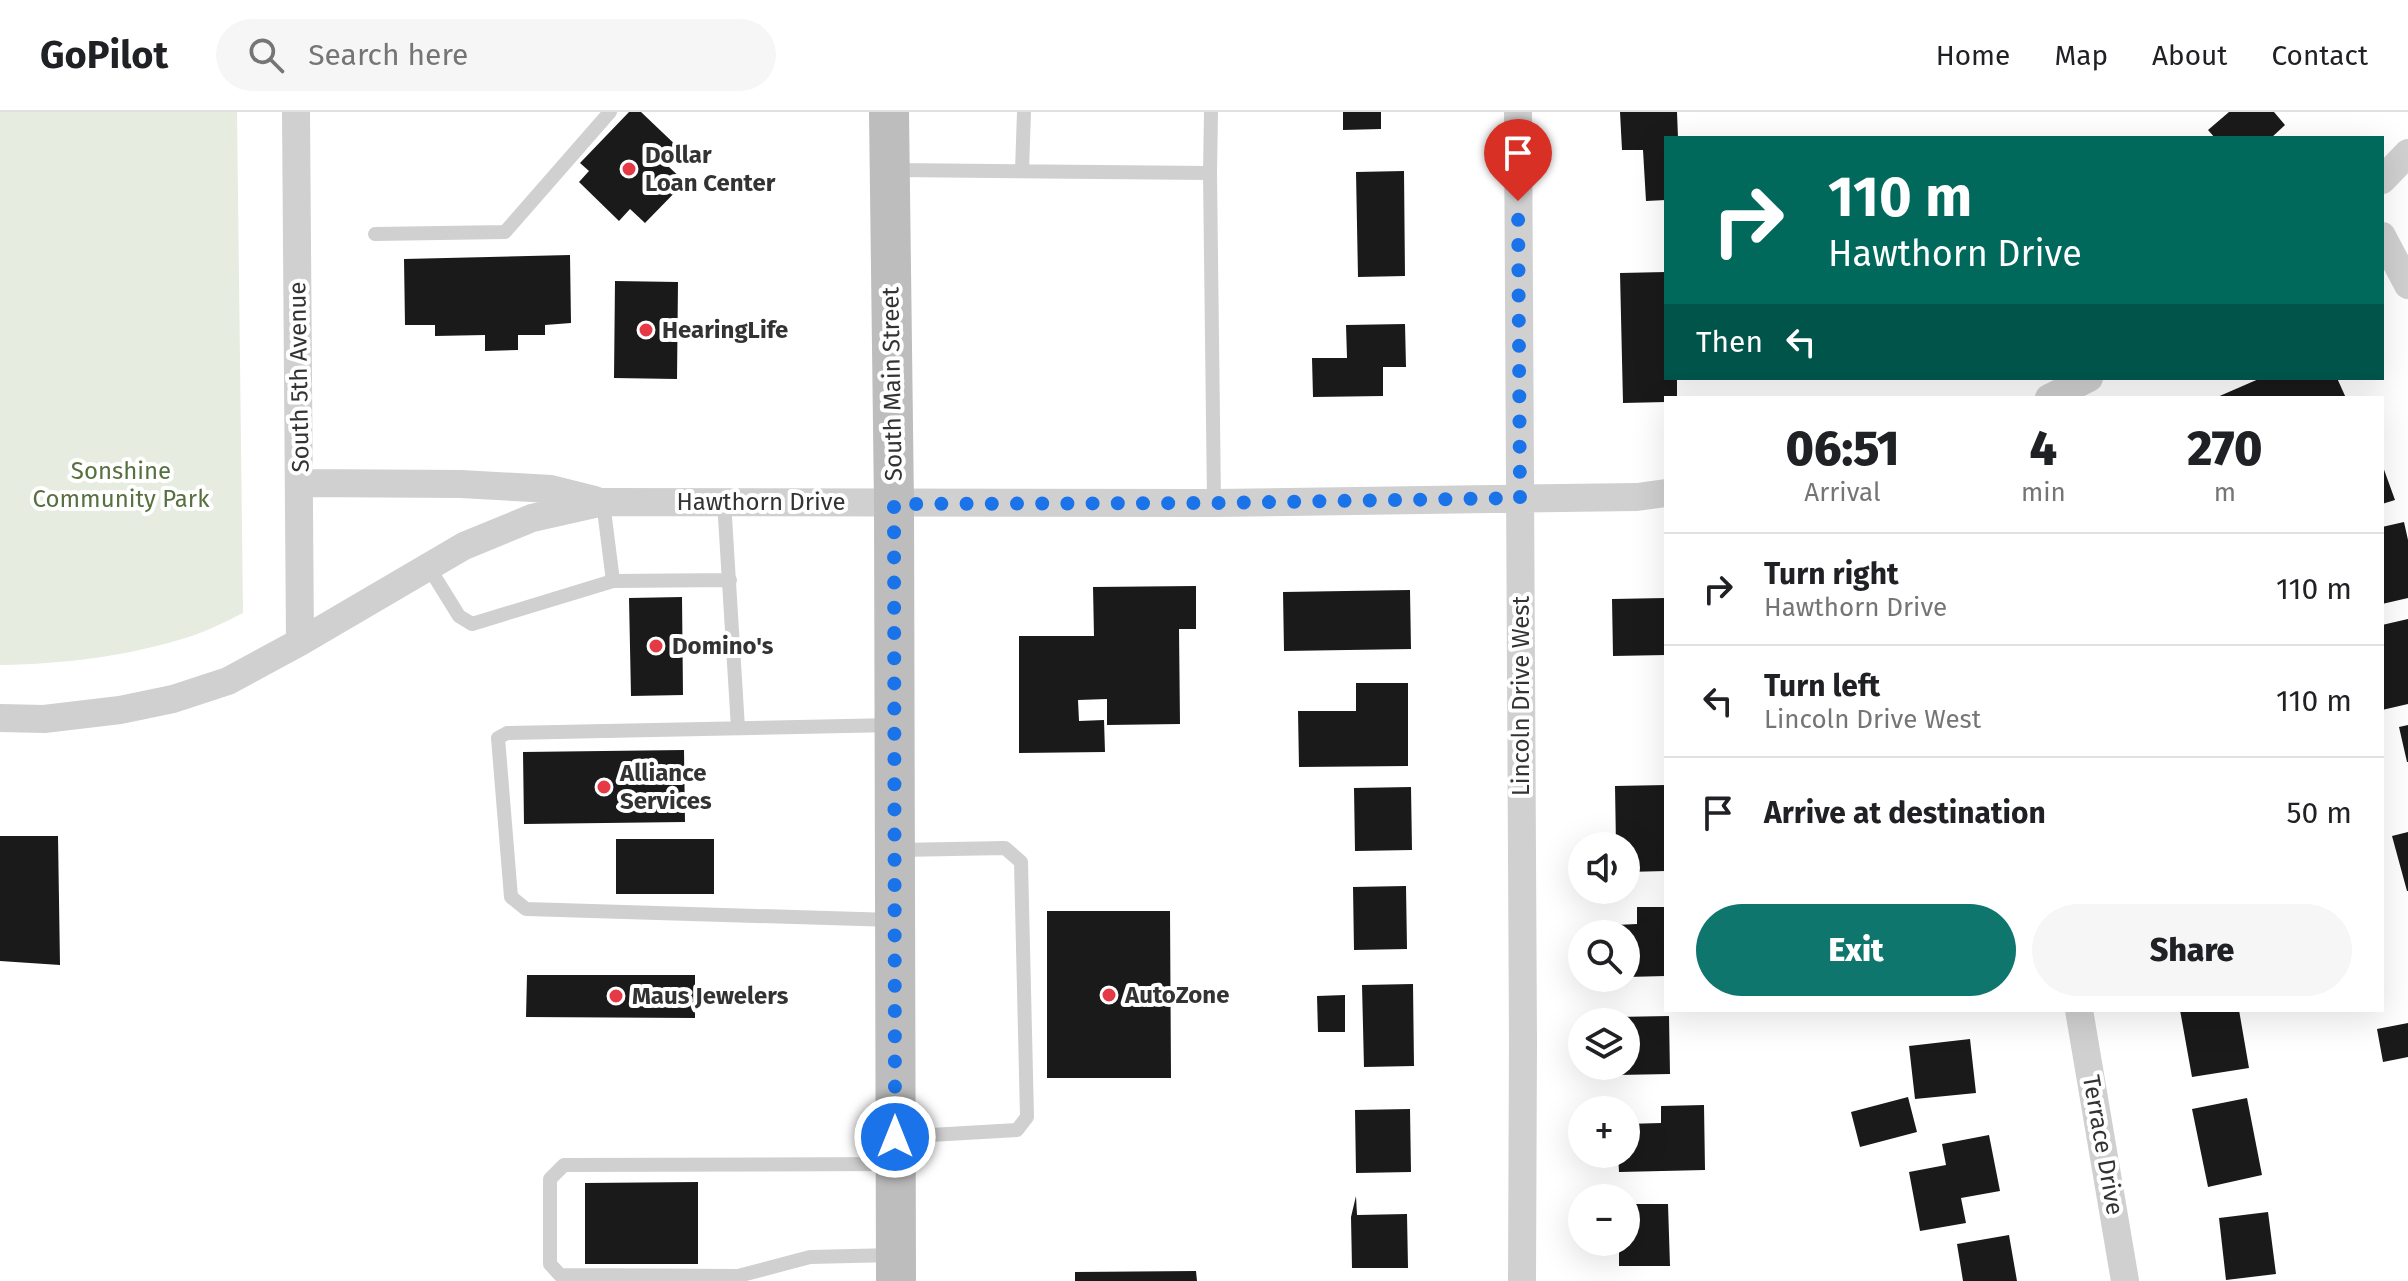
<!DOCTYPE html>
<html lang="en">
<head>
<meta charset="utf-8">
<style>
  :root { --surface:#fff; --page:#f6f6f6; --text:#202124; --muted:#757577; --line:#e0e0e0; --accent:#0f766e }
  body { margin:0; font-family:"Fira Sans",sans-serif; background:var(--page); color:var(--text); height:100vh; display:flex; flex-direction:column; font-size:30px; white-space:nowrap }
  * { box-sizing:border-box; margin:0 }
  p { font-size:26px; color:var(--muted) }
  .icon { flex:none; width:44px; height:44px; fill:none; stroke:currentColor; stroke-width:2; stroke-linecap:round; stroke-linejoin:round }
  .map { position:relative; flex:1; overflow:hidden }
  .drawer { position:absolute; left:1664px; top:284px; width:720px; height:616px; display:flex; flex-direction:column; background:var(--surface); border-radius:0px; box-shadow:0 8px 32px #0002 }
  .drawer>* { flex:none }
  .guide { position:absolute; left:1664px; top:24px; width:720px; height:244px; border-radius:0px; box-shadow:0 8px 32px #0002; background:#00695c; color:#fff; overflow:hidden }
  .buttons { position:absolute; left:1568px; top:720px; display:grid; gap:16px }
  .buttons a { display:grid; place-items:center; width:72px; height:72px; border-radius:50%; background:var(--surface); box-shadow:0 8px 32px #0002; font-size:40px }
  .pin { position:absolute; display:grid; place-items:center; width:68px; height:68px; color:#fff; margin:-82px -34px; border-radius:50% 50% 50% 0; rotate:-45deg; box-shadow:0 0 8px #0007 }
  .pin .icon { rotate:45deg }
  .me { position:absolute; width:88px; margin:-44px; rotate:0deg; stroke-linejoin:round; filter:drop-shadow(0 0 6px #0008) }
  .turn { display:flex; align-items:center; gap:28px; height:168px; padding:0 32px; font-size:36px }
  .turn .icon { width:104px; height:104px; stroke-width:2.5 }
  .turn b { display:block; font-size:56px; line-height:68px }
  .then { display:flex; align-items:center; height:76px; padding:0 32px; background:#0003; gap:16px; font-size:30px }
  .eta { display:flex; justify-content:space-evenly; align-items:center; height:136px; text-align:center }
  .eta b { font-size:48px; font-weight:800; line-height:56px }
  .button { display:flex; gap:16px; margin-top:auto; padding:16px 32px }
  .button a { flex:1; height:92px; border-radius:48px; background:var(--accent); color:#fff; font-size:32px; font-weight:800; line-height:92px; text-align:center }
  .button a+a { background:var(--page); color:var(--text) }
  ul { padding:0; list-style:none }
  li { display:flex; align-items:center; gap:24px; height:112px; padding:0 32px; border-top:2px solid var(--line) }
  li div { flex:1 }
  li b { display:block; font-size:30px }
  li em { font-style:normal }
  header { display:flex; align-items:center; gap:48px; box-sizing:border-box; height:112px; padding:0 40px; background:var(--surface); border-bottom:2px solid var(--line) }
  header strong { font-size:38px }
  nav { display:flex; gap:44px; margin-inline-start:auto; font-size:28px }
  .search { width:560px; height:72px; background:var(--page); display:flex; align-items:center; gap:20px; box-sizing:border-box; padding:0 28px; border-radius:44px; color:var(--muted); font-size:30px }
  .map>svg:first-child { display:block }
  .green { fill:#e6ecdf }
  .building { fill:#1a1a1a }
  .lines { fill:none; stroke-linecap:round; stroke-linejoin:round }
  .lane { stroke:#d0d0d0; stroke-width:14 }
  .street { stroke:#d0d0d0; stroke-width:28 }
  .secondary { stroke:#bdbdbd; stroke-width:40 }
  .route { stroke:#1a73e8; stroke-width:14; stroke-dasharray:0 25.2 }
  .poi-dot { fill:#e63946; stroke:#fff; stroke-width:3 }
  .labels { text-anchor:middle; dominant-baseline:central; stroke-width:8; stroke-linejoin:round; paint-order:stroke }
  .poi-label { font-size:24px; font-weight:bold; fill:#333; stroke:#fff; text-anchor:start }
  .street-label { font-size:24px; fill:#333; stroke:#fff }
  .park-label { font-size:24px; fill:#56703f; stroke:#fff }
</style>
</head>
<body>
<header>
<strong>GoPilot</strong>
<div class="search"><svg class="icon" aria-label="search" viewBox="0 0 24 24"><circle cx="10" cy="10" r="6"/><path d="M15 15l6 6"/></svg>Search here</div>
<nav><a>Home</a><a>Map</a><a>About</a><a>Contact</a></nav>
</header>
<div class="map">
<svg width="2408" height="1169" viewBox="0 0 2408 1169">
  <rect width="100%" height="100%" fill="#fff"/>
  <path class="green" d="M0,0H237L243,501C227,509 209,518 192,524C129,544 66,552 0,553Z"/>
  <path class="building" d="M629,0H641L683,40L669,55L685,70L645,111L630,97L619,109L579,70L589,59L580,51Z
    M1343,0H1381V17L1343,18Z
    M1620,0H1677L1678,26H1666V88L1646,89L1643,38H1622Z
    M2229,0H2274L2285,13L2271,26H2215L2208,18Z
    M1404,59L1405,164L1358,165L1356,60Z
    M570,143L571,211L545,213V223H518V238L485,239V223L435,224V213H405L404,147Z
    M1666,160V266H1677V286H1666V290L1623,291L1620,161Z
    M615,169L678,170L677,267L614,266Z
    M1405,212L1406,255H1383V284L1313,285L1312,246H1347L1346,213Z
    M2261,266H2337L2346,286H2215Z
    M2382,352L2395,388L2382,392Z
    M2404,410L2408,428V486L2382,492V415Z
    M1196,474V517H1179L1180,612L1107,613V587L1078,588L1079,609L1104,608L1105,640L1019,641V524H1094L1093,475Z
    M1410,478L1411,537L1284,539L1283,480Z
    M682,485L683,583L631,584L629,486Z
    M1666,486V543L1613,544L1612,487Z
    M2408,507V592L2382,598V513Z
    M1356,571H1408V654L1299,655L1298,599H1356Z
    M2408,613V650H2407L2399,615Z
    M684,638L685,710L524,712L523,640Z
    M1666,673V759L1626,760V734H1616L1615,674Z
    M1411,675L1412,738L1355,739L1354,676Z
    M2408,720V779H2407L2392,724Z
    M0,724H58L60,853L0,849Z
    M616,727H714V782H616Z
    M1406,774L1407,837L1354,838L1353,775Z
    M1637,795H1666V864L1626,865V822H1616V813L1637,812Z
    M1047,799H1170L1171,966H1047Z
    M527,863H695V906L526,905Z
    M1413,872L1414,954L1364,955L1362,873Z
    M1345,883V920H1318L1317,884Z
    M2180,898H2239L2249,956L2192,965Z
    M1669,904L1670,962L1617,963V954H1626V910H1616V905Z
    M2408,911V945L2383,950L2377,917Z
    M1970,927L1976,981L1915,987L1909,934Z
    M1908,985L1917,1020L1860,1035L1851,1000Z
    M2247,986L2262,1063L2208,1075L2192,997Z
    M1704,993L1705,1058L1619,1060L1618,1042H1626V1012L1661,1011V994Z
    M1410,997L1411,1060L1356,1061L1355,998Z
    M1989,1023L2000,1079L1961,1086L1966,1111L1920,1119L1909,1060L1946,1053L1942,1032Z
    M698,1070V1152H585V1071Z
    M1356,1084L1357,1103L1407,1102L1408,1156H1352L1351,1105Z
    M1626,1092H1668L1670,1154H1619V1130H1626Z
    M2268,1100L2276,1162L2226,1168L2219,1106Z
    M2009,1123L2017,1169H1963L1957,1132Z
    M1196,1159L1197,1169H1075V1160Z"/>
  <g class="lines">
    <path class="lane" d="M894,58L1210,61L1211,0
      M1022,59L1024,0
      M1210,61L1214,391
      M375,122L505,120L610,0
      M724,389L738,616
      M603,390L613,469
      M428,454L459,504L472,512L613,469L730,468
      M893,808L526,797L511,785L498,626L507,621L894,613
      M896,1025L1017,1018L1027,1005L1021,750L1005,736L899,738
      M894,1143L810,1145L738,1164L560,1163L550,1152V1067L564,1053L895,1052"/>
    <path class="street" d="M296,0L300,530
      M1518,0L1523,929L1522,1169
      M2382,68L2408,41
      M2382,124L2408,173
      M2049,286L2089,266
      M300,371L461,372L551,377L595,388
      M0,606L44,607L120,598L173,587L228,569L300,530L464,434L532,406L603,390L1214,391L1637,385L1666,381
      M2079,898L2125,1169"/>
    <path class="secondary" d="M889,0L894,392L896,1169"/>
  </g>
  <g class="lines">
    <path class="route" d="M895,1025L894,392L1214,391L1520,386L1518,89"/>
  </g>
  <g class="poi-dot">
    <circle cx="629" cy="57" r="8"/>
    <circle cx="646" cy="218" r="8"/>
    <circle cx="656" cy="534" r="8"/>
    <circle cx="604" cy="675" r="8"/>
    <circle cx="1109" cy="883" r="8"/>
    <circle cx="616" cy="884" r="8"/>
  </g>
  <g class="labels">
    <g class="poi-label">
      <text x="645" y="43">Dollar<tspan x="645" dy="28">Loan Center</tspan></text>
      <text x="662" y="218">HearingLife</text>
      <text x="672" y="534">Domino's</text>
      <text x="620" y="661">Alliance<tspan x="620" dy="28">Services</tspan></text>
      <text x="1125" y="883">AutoZone</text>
      <text x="632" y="884">Maus Jewelers</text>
    </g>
    <g class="street-label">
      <text transform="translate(299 265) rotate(-91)">South 5th Avenue</text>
      <text transform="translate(892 272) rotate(-91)">South Main Street</text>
      <text x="761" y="390">Hawthorn Drive</text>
      <text transform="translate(1521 584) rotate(-90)">Lincoln Drive West</text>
      <text transform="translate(2103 1033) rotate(80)">Terrace Drive</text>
    </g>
    <g class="park-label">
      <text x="121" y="359">Sonshine<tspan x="121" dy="28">Community Park</tspan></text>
    </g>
  </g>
</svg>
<div class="buttons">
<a><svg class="icon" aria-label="sound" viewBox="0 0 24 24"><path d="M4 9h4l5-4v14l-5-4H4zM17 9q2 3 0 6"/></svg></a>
<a><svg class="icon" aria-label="search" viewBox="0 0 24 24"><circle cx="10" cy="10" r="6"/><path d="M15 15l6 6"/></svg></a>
<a><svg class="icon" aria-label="layers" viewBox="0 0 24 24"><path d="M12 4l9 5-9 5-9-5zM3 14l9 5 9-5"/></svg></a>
<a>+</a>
<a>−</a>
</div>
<div class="pin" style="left:1518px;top:89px;background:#d93025"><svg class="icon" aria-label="arrive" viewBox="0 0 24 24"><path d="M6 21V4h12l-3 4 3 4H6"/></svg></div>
<svg class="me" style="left:895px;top:1025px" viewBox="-20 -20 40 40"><circle r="17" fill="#1a73e8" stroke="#fff" stroke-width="3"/><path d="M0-11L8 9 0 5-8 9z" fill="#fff"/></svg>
<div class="guide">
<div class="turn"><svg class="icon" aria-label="right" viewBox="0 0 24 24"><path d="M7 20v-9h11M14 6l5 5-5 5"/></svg><div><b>110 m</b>Hawthorn Drive</div></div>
<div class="then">Then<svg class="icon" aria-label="left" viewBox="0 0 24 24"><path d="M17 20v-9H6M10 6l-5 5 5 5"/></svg></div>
</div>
<section class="drawer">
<div class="eta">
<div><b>06:51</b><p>Arrival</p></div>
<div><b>4</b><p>min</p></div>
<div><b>270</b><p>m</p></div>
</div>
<ul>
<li><svg class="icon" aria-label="right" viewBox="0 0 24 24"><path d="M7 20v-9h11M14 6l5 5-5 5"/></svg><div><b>Turn right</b><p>Hawthorn Drive</p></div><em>110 m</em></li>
<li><svg class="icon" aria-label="left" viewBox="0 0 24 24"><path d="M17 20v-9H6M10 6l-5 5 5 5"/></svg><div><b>Turn left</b><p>Lincoln Drive West</p></div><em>110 m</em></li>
<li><svg class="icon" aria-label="arrive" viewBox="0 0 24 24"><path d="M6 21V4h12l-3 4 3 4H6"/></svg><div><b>Arrive at destination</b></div><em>50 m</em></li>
</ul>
<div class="button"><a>Exit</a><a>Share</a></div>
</section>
</div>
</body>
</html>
